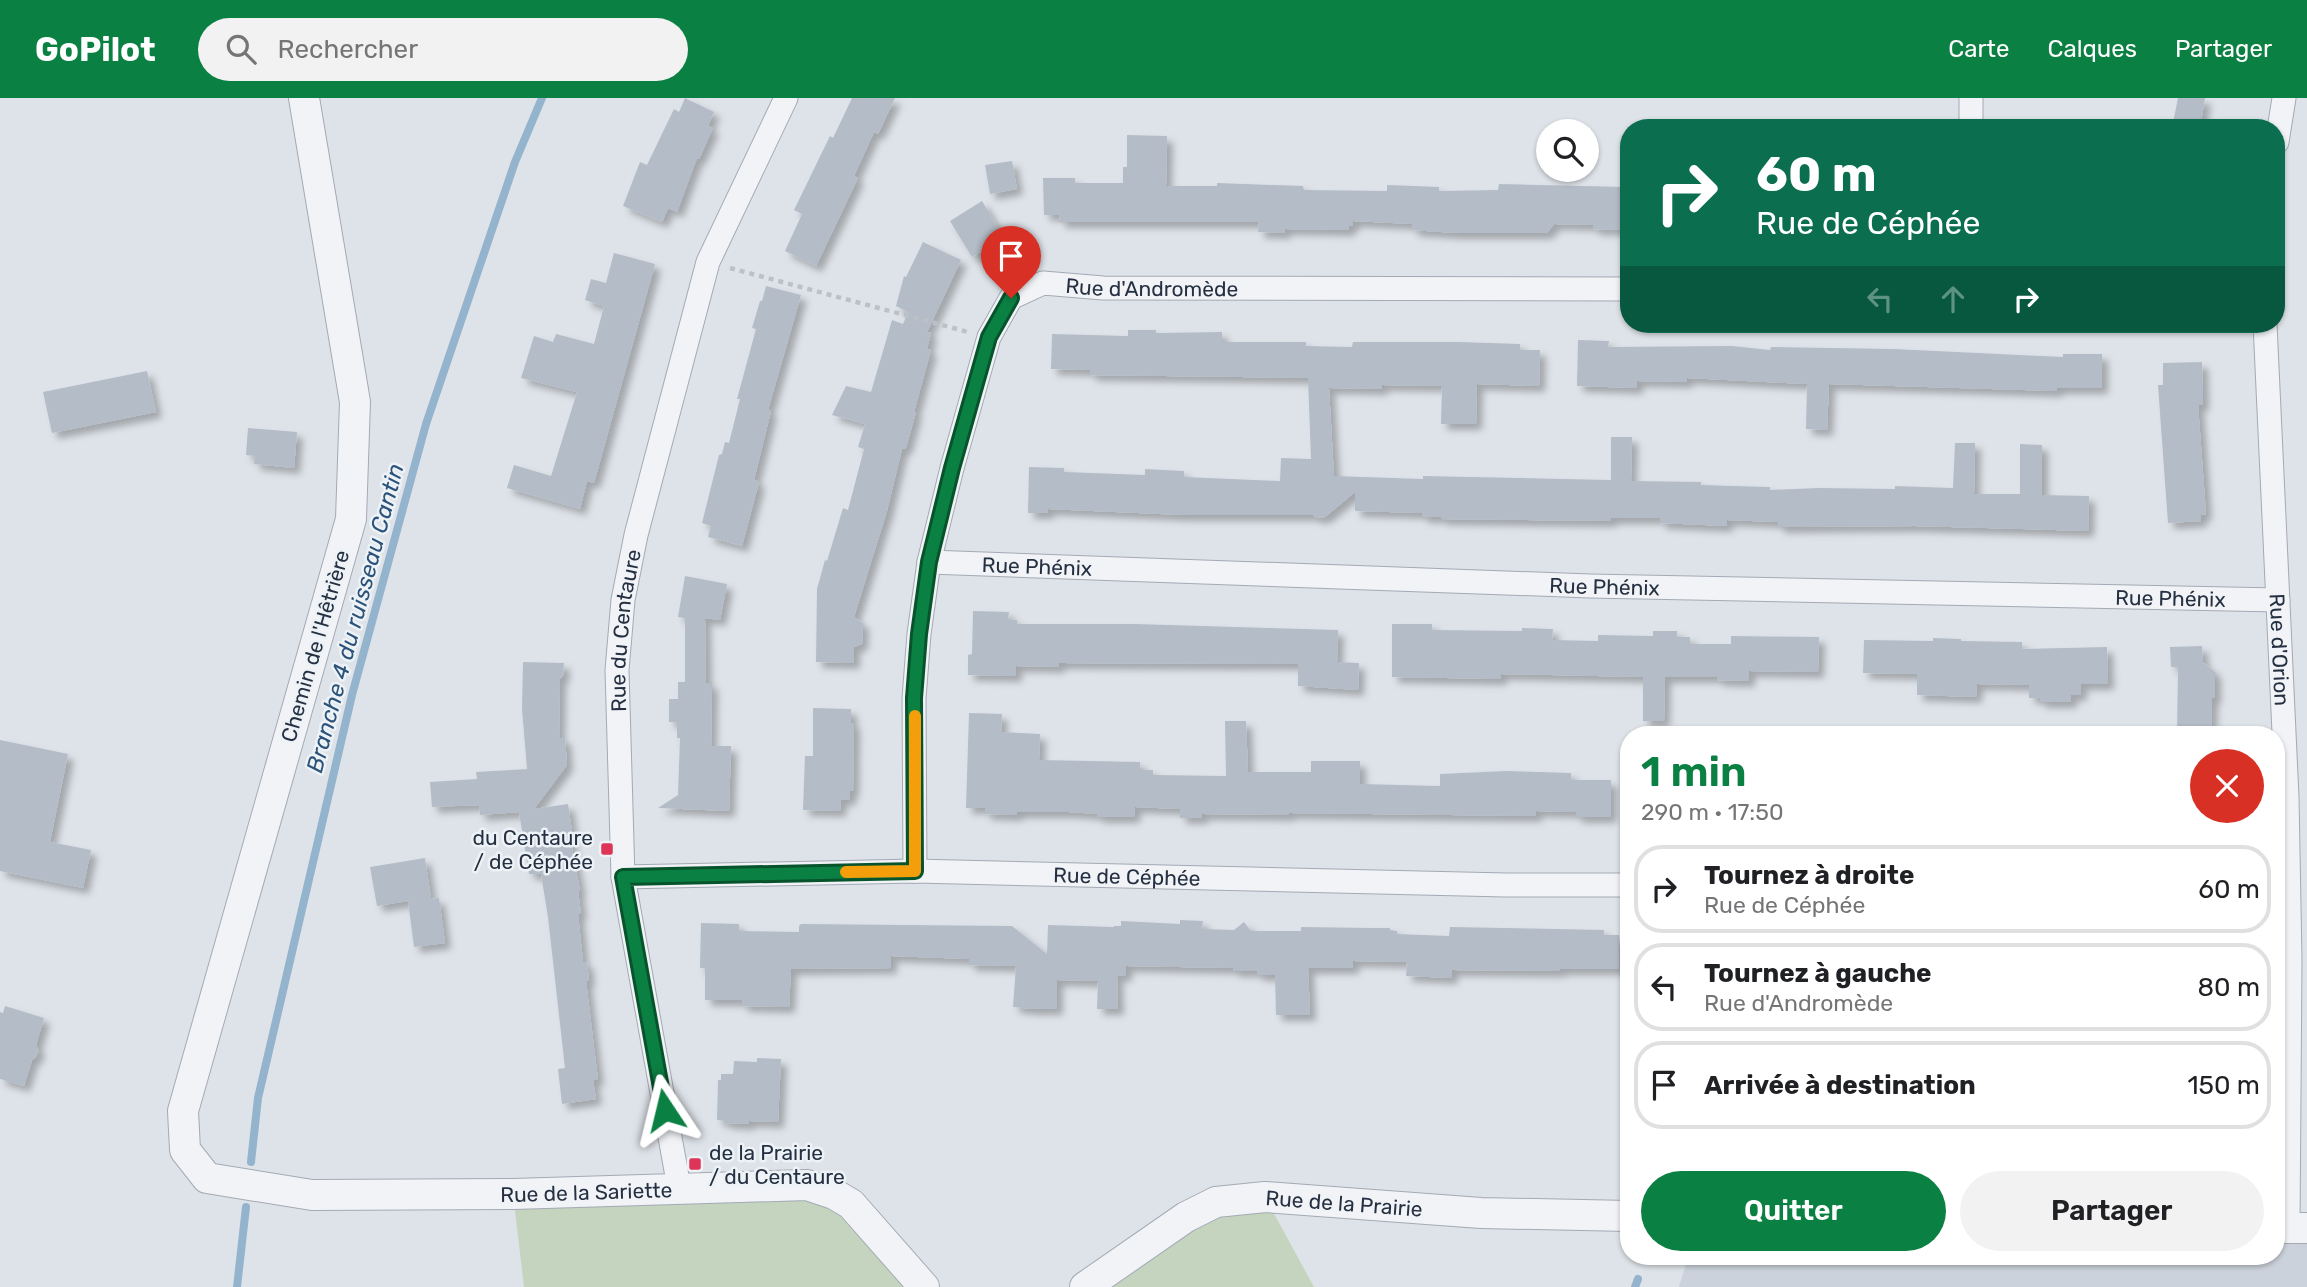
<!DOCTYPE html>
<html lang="fr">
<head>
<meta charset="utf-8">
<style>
  :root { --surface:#fff; --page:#f2f2f2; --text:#202124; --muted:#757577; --line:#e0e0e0; --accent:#0b8043 }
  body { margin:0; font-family:Rubik,sans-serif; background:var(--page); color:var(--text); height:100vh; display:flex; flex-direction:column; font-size:26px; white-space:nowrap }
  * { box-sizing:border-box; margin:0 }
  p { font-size:23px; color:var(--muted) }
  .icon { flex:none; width:38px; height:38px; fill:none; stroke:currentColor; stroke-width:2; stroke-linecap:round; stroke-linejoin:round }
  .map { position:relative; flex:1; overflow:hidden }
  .drawer { position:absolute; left:1620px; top:628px; width:665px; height:539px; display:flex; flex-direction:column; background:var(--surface); border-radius:28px; box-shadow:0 2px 5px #0004 }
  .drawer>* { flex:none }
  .hud { position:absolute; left:1620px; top:21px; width:665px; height:214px; border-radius:28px; box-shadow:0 2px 5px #0004; background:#0b6e4f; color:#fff; overflow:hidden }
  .controls { position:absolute; left:1536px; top:21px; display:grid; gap:14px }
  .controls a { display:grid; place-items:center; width:63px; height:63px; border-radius:50%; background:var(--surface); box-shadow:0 2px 5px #0004; font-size:35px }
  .pin { position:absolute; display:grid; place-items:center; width:60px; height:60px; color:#fff; margin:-72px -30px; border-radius:50% 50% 50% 0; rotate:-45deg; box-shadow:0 0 7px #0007 }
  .pin .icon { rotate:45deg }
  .me { position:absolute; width:77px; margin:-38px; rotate:350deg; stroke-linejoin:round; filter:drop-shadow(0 0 5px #0008) }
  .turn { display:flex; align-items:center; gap:24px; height:147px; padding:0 21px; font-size:32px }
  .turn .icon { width:91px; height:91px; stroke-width:2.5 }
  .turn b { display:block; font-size:49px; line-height:60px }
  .lanes { display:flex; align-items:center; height:66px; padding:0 21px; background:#0003; justify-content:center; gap:35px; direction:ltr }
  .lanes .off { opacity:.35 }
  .round { display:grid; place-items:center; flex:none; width:74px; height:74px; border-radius:37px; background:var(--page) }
  .summary { display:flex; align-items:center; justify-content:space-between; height:119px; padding:0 21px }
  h1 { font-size:42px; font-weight:600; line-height:52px; color:var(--accent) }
  .primary-button { display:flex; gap:14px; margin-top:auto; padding:14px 21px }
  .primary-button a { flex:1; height:80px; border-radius:42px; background:var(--accent); color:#fff; font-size:28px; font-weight:600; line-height:80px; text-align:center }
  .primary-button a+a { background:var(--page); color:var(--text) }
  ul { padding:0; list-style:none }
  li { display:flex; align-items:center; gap:21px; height:88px; margin:0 14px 10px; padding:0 7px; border:4px solid var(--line); border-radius:28px }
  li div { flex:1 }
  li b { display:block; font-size:26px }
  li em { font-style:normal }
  header { display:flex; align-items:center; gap:42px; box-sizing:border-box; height:98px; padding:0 35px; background:var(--accent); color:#fff }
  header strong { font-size:33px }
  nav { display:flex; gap:38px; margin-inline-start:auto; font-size:24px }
  .search { width:490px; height:63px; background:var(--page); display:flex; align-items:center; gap:18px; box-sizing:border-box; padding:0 24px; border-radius:38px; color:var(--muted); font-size:26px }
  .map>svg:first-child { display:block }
  .built { fill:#cbd2db }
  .green { fill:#c5d4be }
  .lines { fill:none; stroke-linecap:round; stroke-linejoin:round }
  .stream { stroke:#94b3cd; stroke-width:8 }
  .building { fill:#b4bcc7; filter:url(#shadow) }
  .minor-casing { stroke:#a3aab4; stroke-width:25 }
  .tertiary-casing { stroke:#a3aab4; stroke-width:32 }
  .path { stroke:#bcc1c8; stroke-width:4.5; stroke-dasharray:5 5; stroke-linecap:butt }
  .minor { stroke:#f1f3f7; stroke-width:23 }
  .tertiary { stroke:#f1f3f7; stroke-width:30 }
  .route-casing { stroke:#07532c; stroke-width:18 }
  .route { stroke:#0b8043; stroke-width:12 }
  .slow { stroke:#f59e0b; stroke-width:12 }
  .poi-dot { fill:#dd3457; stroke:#edf2f6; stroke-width:2.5 }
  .labels { text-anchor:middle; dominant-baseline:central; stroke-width:5; stroke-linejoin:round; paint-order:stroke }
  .street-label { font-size:21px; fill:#253142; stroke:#edf2f6 }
  .poi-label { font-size:21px; fill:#253142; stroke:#edf2f6; text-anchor:end }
  .water-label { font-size:23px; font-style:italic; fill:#2b537a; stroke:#edf2f6 }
</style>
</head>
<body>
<header>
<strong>GoPilot</strong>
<div class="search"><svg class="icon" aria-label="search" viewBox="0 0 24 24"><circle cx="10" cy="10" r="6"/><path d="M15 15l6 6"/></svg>Rechercher</div>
<nav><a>Carte</a><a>Calques</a><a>Partager</a></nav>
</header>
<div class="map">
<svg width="2307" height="1189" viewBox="0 0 2307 1189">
  <defs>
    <filter id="shadow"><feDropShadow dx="6" dy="6" stdDeviation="3.5" flood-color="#0004"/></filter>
  </defs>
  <rect width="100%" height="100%" fill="#dee3e9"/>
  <path class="built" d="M2277,1141L2307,1142V1189H1679L1688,1159L2277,1158Z"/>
  <path class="green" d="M807,1087L924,1189H524L513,1096Z
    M1265,1099L1314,1189H1085L1186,1119Z"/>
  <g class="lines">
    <path class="stream" d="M251,1064L258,1000L352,597L426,326L515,64L542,0
      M237,1189L246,1109
      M1635,1189L1638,1181"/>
  </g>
  <path class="building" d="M685,0L714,14L708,28L713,30L699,61L697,60L677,114L668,110L662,124L623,108L640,64L647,67L674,11L679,14Z
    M852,0H895L878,36L874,34L854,78L858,80L816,168L785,153L802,116L794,112L830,38L833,40Z
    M2178,0H2205L2200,30H2172Z
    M1127,37L1167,38L1166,88H1217V85L1303,88L1304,92L1387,93V87L1439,89V93L1498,92L1499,86L1625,89V94H1629V132L1593,131V127L1554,126L1547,135H1455L1412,132V126L1353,123V128H1349V132L1285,131L1284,135L1258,134L1259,124H1059L1060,117H1044L1043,80H1075V85H1123V69H1127Z
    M1012,63L1017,91L990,96L985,67Z
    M982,103L1004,140L972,159L950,123Z
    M923,144L961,162L927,234L931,235L927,251L931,252L914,314H916L906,350L902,351L887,413L854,519L863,525L862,546L854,549V565L816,564L817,491L825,462L827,463L843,410L848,412L864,351L858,349L865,326L832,317L846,288L871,294L892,222L903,226L908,214L896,208L904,178L906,179Z
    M614,155L655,166L594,385L587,383L580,411L507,390L514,367L551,378L577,294L521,280L534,238L553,244L556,236L594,246L604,208L585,202L591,181L606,185Z
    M766,188L801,197L768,312L771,313L754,382L759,384L742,448L708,439L711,428L702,425L719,357L722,356L725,344L729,345L740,301H737L756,231L752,230L760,203H762Z
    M1128,232H1156V235L1222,234V244H1306V248L1352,249L1353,244H1458L1520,246V252H1540L1539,288L1477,286L1476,326H1441L1442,288L1382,287V291L1329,290L1334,378L1423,381V378L1611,382V339H1632L1631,383L1701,384V387L1770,389V392L1819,390L1895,391V388L1953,390L1955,345H1975L1974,396H2020V346L2042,347V397L2089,398L2088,433L1914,428L1778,429V424L1727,422V428L1660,425V420H1611V423L1441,421V419H1422V415L1355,413V394L1325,419L1316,420L1313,417H1183L1048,411V415H1028L1029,369L1064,370V374L1145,377V371L1184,373V379L1280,383L1281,360L1311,361L1308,280L1090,277V272L1051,271L1052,236L1128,238Z
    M1578,242L1609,243L1608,249L1732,248L1770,252L1771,249L1894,251L2063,259V256H2102V290H2057V293L1829,286L1827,332L1806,331L1807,286L1687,280V284L1637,283V290L1577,288Z
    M2202,264L2203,307H2198L2206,416L2201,417V423L2168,425L2158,287H2163V265Z
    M147,273L156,314L52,335L43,294Z
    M248,330L297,334L294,370L254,366L255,358L246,357Z
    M685,478L727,486L720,522L705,520L706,585H712L711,648H731L729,713L658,710L678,697L680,640H677V624H669V601H678V584H685V520L678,519Z
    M973,513L1009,514L1008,521L1017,522V526H1134L1338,532L1337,564L1359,565L1358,592L1298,588V566L1059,565V569L1016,568V578L968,577V557L972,556Z
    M1392,526H1432V532L1522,533V530L1553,531L1552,542L1598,543V537L1653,538V533H1677V539H1690V546H1731V538L1819,539L1818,574L1749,573V583L1717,582V579H1665L1664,623H1643V579L1501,576V581L1392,579Z
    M1933,540L1961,541V543L2022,544V551L2107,549L2108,586H2081V597H2071V604H2040V600H2029V587L1977,586L1976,599L1917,597V576L1863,575L1864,542L1933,543Z
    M2202,548L2203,564L2215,574V600H2212L2211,637H2177L2178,569H2171L2170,549Z
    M523,564L564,565L563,578L560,581L559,640H565L567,667L534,711L568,706L572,734H569L580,793H578L581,816H578L583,864H587L589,883H586L598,982H593L596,1001L562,1006L558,971L565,970L548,819L541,776H529L519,714L480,717L479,707L432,709L430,684L477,681L476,674L527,671L522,611Z
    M813,610L851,611V625H854L853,693H850V702L841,701L840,713L803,712L805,658H813Z
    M969,615L1002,616L1001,634L1040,636L1039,662L1140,664V672H1153V677L1226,678L1225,623H1246L1248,674H1311V663H1360V686L1440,688V676L1506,673L1571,675V682H1611V719H1576V714L1536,713V718L1289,715V717L1202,716V720H1180V711L1135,709L1134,719H1097V716L1069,714H1017V717L985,716V710H966Z
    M0,642L68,656L50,744L91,752L83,790L0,773Z
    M425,760L431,801L439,800L445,845L414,849L408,803L377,808L370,769Z
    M1180,822L1203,823L1202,831L1234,832L1244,824L1251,833H1301V829L1374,830H1390V832L1397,833V836L1449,838L1450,829L1604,832V837H1619V871H1560V873L1452,872V880L1406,878L1407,864L1353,863V870H1308L1310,917H1276L1275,877H1257V873H1233V870L1126,868V878L1117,877L1118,911H1097L1098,883L1057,882V911H1033L1013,909L1016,868L969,867V861L891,858V870L791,871L789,909L742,908V902H705V870H700L701,825L739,826V833L799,834V828L801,826L1012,828L1047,856L1048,827L1114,829V828H1121V823L1180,826Z
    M5,908L44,920L36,947L39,953L36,959L32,962L24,988L0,981V914L3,915Z
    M757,960L781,961L778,1024L749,1023V1026L726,1025V1023L717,1022L718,982H721V976H733L734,963L757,964Z"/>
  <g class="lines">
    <g class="minor-casing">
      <g id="minor">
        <path d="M1971,0V30"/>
        <path d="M2277,44L2284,0"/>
        <path id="s1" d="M2265,226L2287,699L2290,862L2288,1130"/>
        <path id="s2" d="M929,464L1590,488L2278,502"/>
        <path id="s3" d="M915,773L914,600L919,536L929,464L952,370L989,239L1011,200L1043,185L1103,190L1629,191"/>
        <path id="s4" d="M623,779L915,773L1506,787H1629"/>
        <path id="s5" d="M679,1089L623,779L617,572L623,502L636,437L708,164L786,0"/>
      </g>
    </g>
    <g class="tertiary-casing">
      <g id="tertiary">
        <path id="s6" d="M304,0L355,304L351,421L183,1013L185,1052L207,1080L312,1097L513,1096L807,1087L834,1096L851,1106L924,1189"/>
        <path d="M2277,1130H2307"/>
        <path id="s7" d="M1085,1189L1186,1119L1216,1104L1265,1099L1481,1115L1629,1118"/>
      </g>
    </g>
    <path class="path" d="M730,170L968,234"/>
    <use href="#minor" class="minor"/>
    <use href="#tertiary" class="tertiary"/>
  </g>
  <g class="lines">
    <g class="route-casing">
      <path id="route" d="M665,1012L623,779L915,773L914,600L919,536L929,464L952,370L989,239L1011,200"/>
    </g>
    <use href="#route" class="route"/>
    <path class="slow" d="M846,774L915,773V618"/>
  </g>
  <g class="poi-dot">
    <rect x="600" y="744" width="14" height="14" rx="3.5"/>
    <rect x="688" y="1059" width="14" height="14" rx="3.5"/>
  </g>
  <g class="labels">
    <g class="street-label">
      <text stroke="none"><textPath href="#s3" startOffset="732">Rue d'Andromède</textPath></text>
      <text stroke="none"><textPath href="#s2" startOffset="108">Rue Phénix</textPath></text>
      <text stroke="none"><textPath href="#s2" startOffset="676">Rue Phénix</textPath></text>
      <text stroke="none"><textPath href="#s2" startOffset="1242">Rue Phénix</textPath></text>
      <text stroke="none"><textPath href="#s5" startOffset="562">Rue du Centaure</textPath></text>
      <text transform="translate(315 548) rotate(-74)">Chemin de l'Hêtrière</text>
      <text stroke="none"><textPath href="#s1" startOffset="326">Rue d'Orion</textPath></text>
      <text stroke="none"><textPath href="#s4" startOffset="504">Rue de Céphée</textPath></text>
      <text stroke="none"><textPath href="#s6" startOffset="1496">Rue de la Sariette</textPath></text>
      <text stroke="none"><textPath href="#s7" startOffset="285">Rue de la Prairie</textPath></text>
    </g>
    <g class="poi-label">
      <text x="593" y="739">du Centaure<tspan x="593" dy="24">/ de Céphée</tspan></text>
      <text x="709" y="1054" text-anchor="start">de la Prairie<tspan x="709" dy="24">/ du Centaure</tspan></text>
    </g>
    <g class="water-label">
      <text transform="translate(355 520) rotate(-75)">Branche 4 du ruisseau Cantin</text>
    </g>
  </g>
</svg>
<div class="controls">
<a><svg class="icon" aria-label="search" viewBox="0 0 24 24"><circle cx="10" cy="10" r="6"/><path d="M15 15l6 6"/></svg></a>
</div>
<div class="pin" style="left:1011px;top:200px;background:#d93025"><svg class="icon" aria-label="arrive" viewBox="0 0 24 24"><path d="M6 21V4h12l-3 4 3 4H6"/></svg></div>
<svg class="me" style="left:665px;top:1012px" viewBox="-20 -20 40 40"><path d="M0-17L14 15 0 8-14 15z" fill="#0b8043" stroke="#fff" stroke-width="4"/></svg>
<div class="hud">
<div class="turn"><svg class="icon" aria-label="right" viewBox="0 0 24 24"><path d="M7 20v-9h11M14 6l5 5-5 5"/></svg><div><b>60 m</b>Rue de Céphée</div></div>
<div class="lanes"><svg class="icon off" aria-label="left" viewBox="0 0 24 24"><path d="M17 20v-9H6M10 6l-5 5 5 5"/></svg><svg class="icon off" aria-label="ahead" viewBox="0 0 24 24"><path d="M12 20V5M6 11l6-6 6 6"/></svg><svg class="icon" aria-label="right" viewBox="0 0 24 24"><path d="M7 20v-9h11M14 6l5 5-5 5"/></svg></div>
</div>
<section class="drawer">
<div class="summary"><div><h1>1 min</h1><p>290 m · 17:50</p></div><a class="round" style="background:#d93025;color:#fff"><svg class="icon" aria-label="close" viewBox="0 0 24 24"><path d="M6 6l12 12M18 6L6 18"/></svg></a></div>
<ul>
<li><svg class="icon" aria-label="right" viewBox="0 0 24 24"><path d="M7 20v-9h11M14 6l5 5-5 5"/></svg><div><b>Tournez à droite</b><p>Rue de Céphée</p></div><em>60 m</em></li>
<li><svg class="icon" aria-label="left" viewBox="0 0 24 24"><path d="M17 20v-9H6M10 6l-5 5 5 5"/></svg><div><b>Tournez à gauche</b><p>Rue d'Andromède</p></div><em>80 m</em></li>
<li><svg class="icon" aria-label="arrive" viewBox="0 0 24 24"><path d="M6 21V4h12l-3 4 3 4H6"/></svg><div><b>Arrivée à destination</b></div><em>150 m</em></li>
</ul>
<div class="primary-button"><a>Quitter</a><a>Partager</a></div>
</section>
</div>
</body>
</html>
